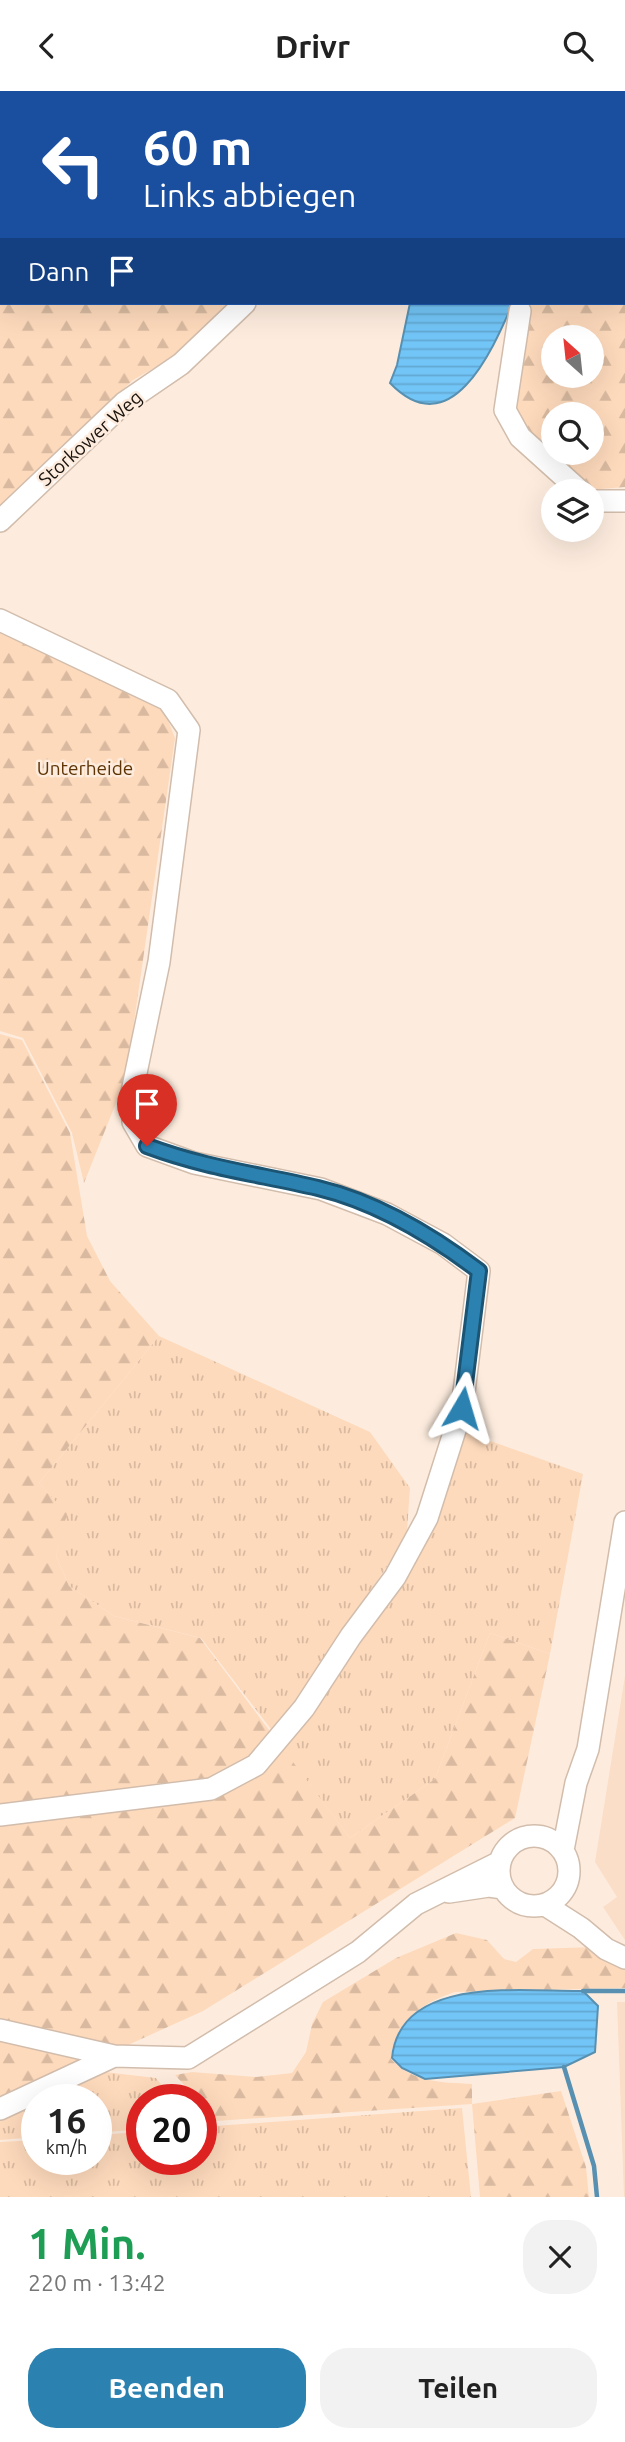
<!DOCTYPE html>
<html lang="de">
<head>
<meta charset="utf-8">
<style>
  :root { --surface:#fff; --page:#f2f2f2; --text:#222; --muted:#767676; --accent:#2b82b1 }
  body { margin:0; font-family:Ubuntu,sans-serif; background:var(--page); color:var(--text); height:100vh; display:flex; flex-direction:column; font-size:26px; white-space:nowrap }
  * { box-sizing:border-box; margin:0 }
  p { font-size:23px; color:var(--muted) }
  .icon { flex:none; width:38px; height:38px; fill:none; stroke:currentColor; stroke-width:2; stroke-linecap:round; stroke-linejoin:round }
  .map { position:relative; height:2106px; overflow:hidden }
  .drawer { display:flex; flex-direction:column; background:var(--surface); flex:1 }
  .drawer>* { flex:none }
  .top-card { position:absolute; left:0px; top:0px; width:626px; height:214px; box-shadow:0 7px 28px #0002; background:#1a4fa0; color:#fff; overflow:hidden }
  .needle { width:46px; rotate:333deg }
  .buttons { position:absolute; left:541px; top:234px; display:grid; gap:14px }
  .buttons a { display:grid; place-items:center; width:63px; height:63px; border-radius:50%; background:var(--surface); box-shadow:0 7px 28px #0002; font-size:35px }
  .speed { position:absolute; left:21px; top:1993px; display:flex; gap:14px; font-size:35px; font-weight:700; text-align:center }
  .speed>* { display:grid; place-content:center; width:91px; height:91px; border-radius:50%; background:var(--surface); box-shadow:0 7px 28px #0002; line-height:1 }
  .speed small { font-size:18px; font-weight:400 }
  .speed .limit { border:10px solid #d22; background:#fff; color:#111 }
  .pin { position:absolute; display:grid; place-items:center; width:60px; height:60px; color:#fff; margin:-72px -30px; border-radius:50% 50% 50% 0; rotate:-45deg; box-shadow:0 0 7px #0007 }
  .pin .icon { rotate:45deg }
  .me { position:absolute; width:77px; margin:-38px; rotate:7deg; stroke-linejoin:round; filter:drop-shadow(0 0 5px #0008) }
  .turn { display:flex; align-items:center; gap:24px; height:147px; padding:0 28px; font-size:32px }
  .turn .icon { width:91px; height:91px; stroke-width:2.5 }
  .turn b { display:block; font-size:49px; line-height:60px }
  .then { display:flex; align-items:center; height:66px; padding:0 28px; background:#0003; gap:14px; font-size:26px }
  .round { display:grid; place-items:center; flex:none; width:74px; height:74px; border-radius:28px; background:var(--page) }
  .head { display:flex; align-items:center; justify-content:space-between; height:119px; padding:0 28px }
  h1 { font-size:42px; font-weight:700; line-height:52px; color:#1e9e55 }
  .action { display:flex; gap:14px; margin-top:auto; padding:14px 28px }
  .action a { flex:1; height:80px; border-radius:28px; background:var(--accent); color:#fff; font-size:28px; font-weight:700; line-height:80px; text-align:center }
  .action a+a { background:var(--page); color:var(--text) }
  header { display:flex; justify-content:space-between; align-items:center; height:91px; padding:0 28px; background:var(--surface); font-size:32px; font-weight:700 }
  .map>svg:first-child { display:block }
  .built { fill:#fadec8 }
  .grass { fill:url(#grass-tufts) }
  .forest { fill:url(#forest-firs); fill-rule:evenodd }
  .water { fill:url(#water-rules); stroke:#5890b1; stroke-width:2 }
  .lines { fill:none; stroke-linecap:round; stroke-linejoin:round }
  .stream { stroke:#5890b1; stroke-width:4.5 }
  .minor-casing { stroke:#d2bdac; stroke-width:24 }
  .minor { stroke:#fff; stroke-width:21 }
  .route-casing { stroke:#1c5473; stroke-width:18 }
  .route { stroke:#2b82b1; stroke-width:12 }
  .labels { text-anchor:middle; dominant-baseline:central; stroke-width:5; stroke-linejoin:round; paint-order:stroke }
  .street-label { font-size:19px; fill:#1a130d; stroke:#fdecde }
  .park-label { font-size:19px; fill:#5f3404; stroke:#fdecde }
</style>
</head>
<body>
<header><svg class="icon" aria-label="back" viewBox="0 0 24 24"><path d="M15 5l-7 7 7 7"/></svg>Drivr<svg class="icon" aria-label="search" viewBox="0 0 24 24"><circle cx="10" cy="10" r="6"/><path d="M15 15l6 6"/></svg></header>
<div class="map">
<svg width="625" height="2106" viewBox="0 0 625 2106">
  <defs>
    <pattern id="grass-tufts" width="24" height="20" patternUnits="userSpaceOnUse" patternTransform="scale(1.75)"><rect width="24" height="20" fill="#fedabc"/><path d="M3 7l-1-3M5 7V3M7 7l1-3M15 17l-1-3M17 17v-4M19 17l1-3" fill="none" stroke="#d9baa0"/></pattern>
    <pattern id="forest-firs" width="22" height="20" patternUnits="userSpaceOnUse" patternTransform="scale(1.75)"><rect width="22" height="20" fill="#fedabc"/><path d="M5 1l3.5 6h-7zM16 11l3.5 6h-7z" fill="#d9baa0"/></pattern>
    <pattern id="water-rules" width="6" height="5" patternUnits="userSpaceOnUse" patternTransform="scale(1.75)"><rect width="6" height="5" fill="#72c5f7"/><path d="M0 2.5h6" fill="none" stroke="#62a8d3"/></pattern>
  </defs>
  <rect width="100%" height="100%" fill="#fdecde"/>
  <path class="built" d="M625,1585V1849L603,1816L617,1806L595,1771Z
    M617,1911H625V2106H624Z"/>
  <path class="grass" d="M159,1245L370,1341L410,1397L407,1440L392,1468L274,1642L201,1547L114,1525L69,1495L56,1465L66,1423L39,1392Z
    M460,1339L583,1383L550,1563L490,1542L435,1688L350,1747L281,1656L344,1565Z
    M105,1981L156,1987L174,2009H142V2038L96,2042V2009H37V2046L0,2049V2015Z
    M462,2017L471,2106H0V2051L37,2049V2068H96V2044L142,2041V2068H201V2036Z"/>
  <path class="forest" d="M0,0H455L2,2V212H230L168,269L133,289L0,416Z
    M482,0H625V396L589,399L529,344L514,323L527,212H625V2H481ZM553,247H592V285H553ZM553,324H592V362H553Z
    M0,542L163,617L175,647L126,987L84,1092L72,1042L23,947L0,940Z
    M0,943L22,949L70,1042L87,1145L110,1190L159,1245L39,1392L67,1423L56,1465L69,1495L114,1525L200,1547L350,1747L435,1688L490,1542L550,1563L515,1727L203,1920L0,2012Z
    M456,1842L487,1849L504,1868L516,1871L533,1858L594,1856L606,1871L625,1878V1897L455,1901C422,1912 394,1931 391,1968C413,1992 441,1991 472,1993V2013L561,2000L586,2076L589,2106H480L472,2013L216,2030L201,2009H198L175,1984L192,1981L256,1986L292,1982L306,1961L312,1933L323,1911L396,1867Z"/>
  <path class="water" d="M410,212H513C492,260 451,355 390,292L397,274Z
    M583,1900L598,1915L595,1961L564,1976L425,1988L402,1977L392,1967C400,1883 523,1901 583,1900Z"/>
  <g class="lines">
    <path class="stream" d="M583,1900H625
      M564,1976L594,2075L597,2106"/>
    <g class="minor-casing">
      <path id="minor" d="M463,2L464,0
        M520,220L505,319L520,346L581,401
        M592,410H625
        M0,430L124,312L181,273L245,212
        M0,529L168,609L189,639L159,871L132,1001L133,1031L147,1055L194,1072L321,1098L387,1123L443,1153L479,1180L462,1317L427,1427L395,1486L351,1545L304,1617L256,1674L211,1698L0,1724
        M499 1780a35 35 0 1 1 70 0a35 35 0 1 1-70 0Z
        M563,1759L576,1692L588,1658L625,1431
        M449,1801L489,1795L503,1797
        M545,1814L581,1837L606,1858L625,1867
        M0,1939L114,1965L188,1967L358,1861L416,1813L500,1771
        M0,2018L114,1965"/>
    </g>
    <use href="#minor" class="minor"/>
  </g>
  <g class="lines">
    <g class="route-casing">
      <path id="route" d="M147,1055C206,1077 258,1083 318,1097C376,1111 433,1145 479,1180L462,1317"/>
    </g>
    <use href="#route" class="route"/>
  </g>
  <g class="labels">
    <g class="street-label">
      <text transform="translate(90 347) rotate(-42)">Storkower Weg</text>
    </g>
    <g class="park-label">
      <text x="85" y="677">Unterheide</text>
    </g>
  </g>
</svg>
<div class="buttons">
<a><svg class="needle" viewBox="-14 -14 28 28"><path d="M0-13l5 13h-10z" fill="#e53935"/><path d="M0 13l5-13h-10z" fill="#767676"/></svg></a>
<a><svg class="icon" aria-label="search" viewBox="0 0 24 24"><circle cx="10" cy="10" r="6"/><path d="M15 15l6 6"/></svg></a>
<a><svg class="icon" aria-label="layers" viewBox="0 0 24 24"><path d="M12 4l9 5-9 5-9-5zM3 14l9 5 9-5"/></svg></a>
</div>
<div class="speed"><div>16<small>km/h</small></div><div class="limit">20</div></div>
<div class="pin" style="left:147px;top:1055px;background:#d93025"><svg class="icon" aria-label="arrive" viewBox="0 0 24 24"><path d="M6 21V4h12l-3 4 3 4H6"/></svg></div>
<svg class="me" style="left:462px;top:1317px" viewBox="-20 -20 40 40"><path d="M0-17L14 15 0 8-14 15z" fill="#2b82b1" stroke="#fff" stroke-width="4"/></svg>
<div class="top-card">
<div class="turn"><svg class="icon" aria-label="left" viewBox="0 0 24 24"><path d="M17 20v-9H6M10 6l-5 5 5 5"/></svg><div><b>60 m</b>Links abbiegen</div></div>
<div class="then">Dann<svg class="icon" aria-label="arrive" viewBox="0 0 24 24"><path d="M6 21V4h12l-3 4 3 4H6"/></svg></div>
</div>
</div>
<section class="drawer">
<div class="head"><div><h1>1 Min.</h1><p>220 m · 13:42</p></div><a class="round"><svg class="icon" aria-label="close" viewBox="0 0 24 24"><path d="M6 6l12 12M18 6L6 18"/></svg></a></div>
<div class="action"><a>Beenden</a><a>Teilen</a></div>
</section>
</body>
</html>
